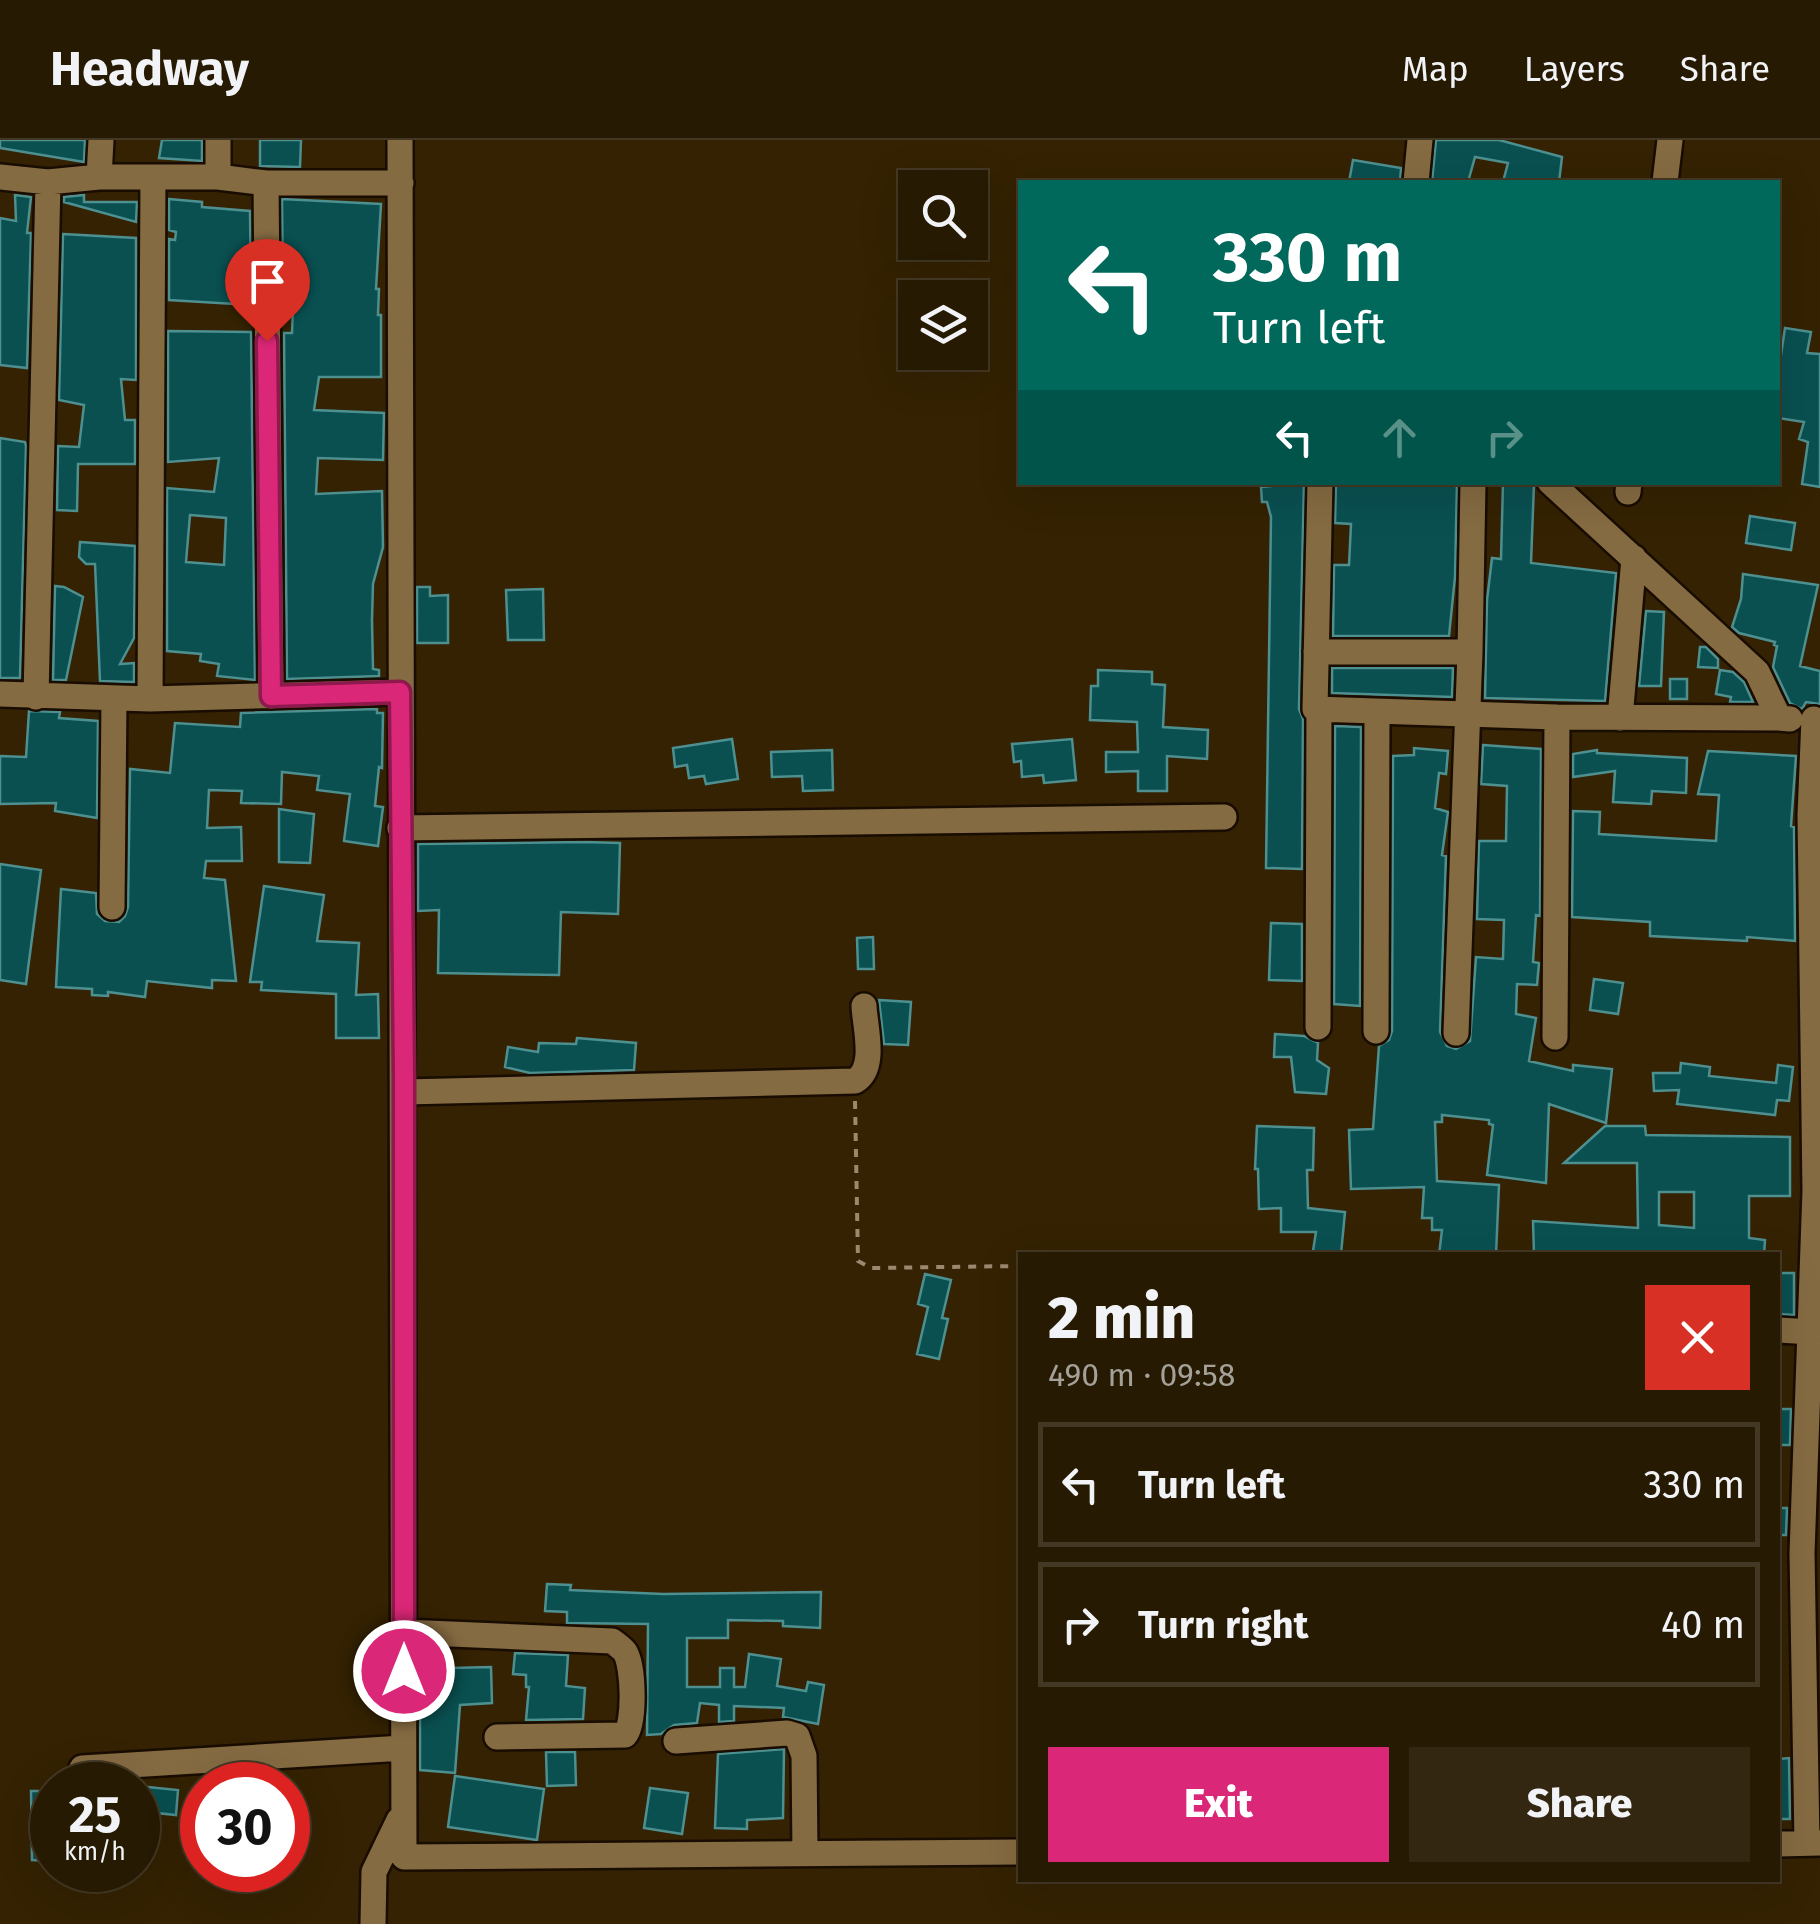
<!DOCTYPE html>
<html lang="en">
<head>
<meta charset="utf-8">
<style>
  :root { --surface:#271a02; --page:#332711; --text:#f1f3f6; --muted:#a4a199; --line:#433824; --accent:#db2777 }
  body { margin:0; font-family:"Fira Sans",sans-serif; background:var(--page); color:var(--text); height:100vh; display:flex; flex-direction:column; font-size:38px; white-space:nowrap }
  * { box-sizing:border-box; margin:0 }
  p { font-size:32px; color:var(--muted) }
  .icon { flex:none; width:55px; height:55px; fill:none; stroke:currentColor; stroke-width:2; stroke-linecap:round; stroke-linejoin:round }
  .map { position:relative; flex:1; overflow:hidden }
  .details { position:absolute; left:1018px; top:1112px; width:762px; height:630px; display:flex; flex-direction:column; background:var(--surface); border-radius:0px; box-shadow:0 10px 40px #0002,0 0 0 2px var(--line) }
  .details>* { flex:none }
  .hud { position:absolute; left:1018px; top:40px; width:762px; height:305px; border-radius:0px; box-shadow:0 10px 40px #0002,0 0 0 2px var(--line); background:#00695c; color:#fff; overflow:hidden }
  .fabs { position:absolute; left:898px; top:30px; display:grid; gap:20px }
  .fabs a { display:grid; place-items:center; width:90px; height:90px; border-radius:0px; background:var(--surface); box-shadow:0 10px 40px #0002,0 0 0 2px var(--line); font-size:50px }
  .speed { position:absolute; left:30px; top:1622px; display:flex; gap:20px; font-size:50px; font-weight:700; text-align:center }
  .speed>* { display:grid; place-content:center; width:130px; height:130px; border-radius:50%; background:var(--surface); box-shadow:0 10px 40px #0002,0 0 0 2px var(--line); line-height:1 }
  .speed small { font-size:25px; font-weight:400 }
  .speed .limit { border:15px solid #d22; background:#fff; color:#111 }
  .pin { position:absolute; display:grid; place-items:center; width:85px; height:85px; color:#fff; margin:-102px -42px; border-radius:50% 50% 50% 0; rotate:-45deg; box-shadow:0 0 10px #0007 }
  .pin .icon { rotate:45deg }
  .me { position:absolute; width:110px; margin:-55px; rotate:0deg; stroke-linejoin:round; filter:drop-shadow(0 0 8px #0008) }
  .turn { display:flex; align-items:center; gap:35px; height:210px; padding:0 30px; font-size:45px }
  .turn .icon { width:130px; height:130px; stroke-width:2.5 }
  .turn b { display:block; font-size:70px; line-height:85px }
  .lanes { display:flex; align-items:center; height:95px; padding:0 30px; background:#0003; justify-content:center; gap:50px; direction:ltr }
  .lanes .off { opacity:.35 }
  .round { display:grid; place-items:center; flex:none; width:105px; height:105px; border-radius:0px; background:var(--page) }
  .head { display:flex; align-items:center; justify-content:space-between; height:170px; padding:0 30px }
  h1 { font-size:60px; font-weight:800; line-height:75px }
  .action { display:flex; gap:20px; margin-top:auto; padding:20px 30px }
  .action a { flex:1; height:115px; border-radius:0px; background:var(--accent); color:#fff; font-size:40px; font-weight:800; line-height:115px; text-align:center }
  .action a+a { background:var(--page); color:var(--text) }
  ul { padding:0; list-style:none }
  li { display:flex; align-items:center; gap:30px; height:125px; margin:0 20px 15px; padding:0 10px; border:5px solid var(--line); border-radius:0px }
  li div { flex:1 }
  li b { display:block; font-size:38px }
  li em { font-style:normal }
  header { display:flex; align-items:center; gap:60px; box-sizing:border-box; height:140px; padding:0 50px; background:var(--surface); border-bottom:2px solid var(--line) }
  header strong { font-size:48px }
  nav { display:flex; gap:55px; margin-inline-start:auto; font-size:35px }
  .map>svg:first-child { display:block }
  .building { fill:#0a5051; stroke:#4e8f90; stroke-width:2.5; fill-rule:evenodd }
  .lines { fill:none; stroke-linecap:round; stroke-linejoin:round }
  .minor-casing { stroke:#190c00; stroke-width:30 }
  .path { stroke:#9a896f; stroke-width:4; stroke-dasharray:8 8; stroke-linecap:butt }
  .minor { stroke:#856b42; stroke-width:25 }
  .route-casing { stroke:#8e194d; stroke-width:25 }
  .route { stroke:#db2777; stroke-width:18 }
</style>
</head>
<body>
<header>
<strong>Headway</strong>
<nav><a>Map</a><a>Layers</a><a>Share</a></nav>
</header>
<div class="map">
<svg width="1820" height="1784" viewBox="0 0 1820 1784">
  <rect width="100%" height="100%" fill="#342202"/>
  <path class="building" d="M0,0H85L84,22L0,8Z
    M162,0H202V21L159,18Z
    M260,0H301L300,27L260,26Z
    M1436,0H1499L1562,17L1559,42H1503L1508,23L1475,17L1468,42H1432Z
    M1353,20L1401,28L1400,42H1349Z
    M15,55L31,57L27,93H31L27,228L0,225V78L16,81Z
    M84,55V62H137L136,82L64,62V57Z
    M169,59L202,62V67L250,71L251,165L169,160V99L175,100L176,92L169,90Z
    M282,59L381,64L376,149H379L378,175H381V237H319L314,270L384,273L383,320L318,318L316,354L382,351L383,407L373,444L372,480L373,529L379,530V536L287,539L284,193H292L293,168L283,167Z
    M63,94L136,98V240L121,239L125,280H135V324H78L77,371L57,370L58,306L79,307L84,265L59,260Z
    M1785,188L1811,192L1807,213L1820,214V347L1802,344L1808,302L1799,299L1804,282L1778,278V235Z
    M168,191L251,192L255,540L217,536L219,524L200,521L201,514L167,511V348L214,352L219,318L168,322ZM190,375L226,378L224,425L186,422Z
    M0,298L25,302L26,306L20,538H0Z
    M1271,342H1304L1299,569L1303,579L1302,729L1266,728L1271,377L1267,362H1262L1261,347L1271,346Z
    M1336,342H1457L1455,437L1449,496H1333L1334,425H1349L1351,384L1335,383Z
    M1503,343L1534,344L1531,423L1616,433L1605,561L1485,558L1487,460L1492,418L1501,419Z
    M1750,376L1795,383L1791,410L1746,403Z
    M80,402L135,406L134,498L120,524L134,523V542L100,541L95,424H86L79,417Z
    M1743,434L1818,445L1800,526L1820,531V564L1806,562L1802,569L1790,563L1773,527L1777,506L1774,505L1775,502L1739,493L1732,487L1741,459Z
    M55,446L64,447L83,457L66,540H53Z
    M417,447H430V456L448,455V503H417Z
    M543,449L544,500H508L506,450Z
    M1646,471L1664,472L1661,546H1639Z
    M1700,507H1706L1718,519V528L1698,527Z
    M1332,528H1453L1452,557L1332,553Z
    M1098,530L1152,532V544L1165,545L1163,587L1208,590L1207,619L1167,616V651H1138V631L1106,632V612H1138L1137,582L1090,580L1091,546H1098Z
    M1720,530L1733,532L1744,542L1753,562H1730L1731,557L1716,554Z
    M1670,539H1687V559H1670Z
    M377,569V573H383L382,628L379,627L375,666L383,667L378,706L344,701L350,654L317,650L319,636L282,632L281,664L241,663L242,651L209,650L207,688L241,687L242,721H206L204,738L225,740L236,841L212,840V848L147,841L145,857L108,852V856L92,855V849L56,847L61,749L96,753L97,774L105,781L119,782L125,776L128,767L130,629L170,633L175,583L240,587L241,573Z
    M29,571L60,572L59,578L98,581L97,678L55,671L56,663L0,664V616L26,617Z
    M1335,586L1361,587L1360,866L1334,864Z
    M732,599L738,639L706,644L704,636L689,638L687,625L675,627L673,608Z
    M1072,599L1076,640L1044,643L1043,635L1022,637L1021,621L1014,622L1012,604Z
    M1483,605L1541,609L1540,776L1536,775L1533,822L1539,823L1537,845L1517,844L1516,874L1536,878L1529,921L1573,931V925L1612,929L1606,983L1549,964L1546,1043L1487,1035L1493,985L1489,984V980L1442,975V982H1435L1437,1041L1499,1045L1496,1115H1439L1442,1090H1432V1078H1422L1424,1047L1351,1049L1349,990L1373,989L1379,906L1389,900L1392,891L1393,616L1414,615V608L1448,611L1446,634L1439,633L1435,668L1448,672L1442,715L1446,716L1440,892L1447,906L1456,909L1470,901L1476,817L1503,819L1504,780L1477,779L1479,701H1506L1507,646L1481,644Z
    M832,610L833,650L803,651L802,636L772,637L771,612Z
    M1597,610V613L1687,618L1686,653L1652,651L1651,664L1613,662L1615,631L1573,637V614Z
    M1708,611L1796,616L1791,686L1794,687L1795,801L1747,797V801L1650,796V782L1572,777L1573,671L1600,672L1599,694L1716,701L1719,655L1698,654Z
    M279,669L314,674L310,723L279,722Z
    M585,702L620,703L618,774L561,772L559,835L438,833L439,770L418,771V704Z
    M0,724L41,730L26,844L0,840Z
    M264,746L324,755L317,801L359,803L356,855L378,854L379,898H336V854L261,850L262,842H250Z
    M1271,783L1302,784V841L1269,840Z
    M873,797L874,829H858L857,798Z
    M1594,839L1623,843L1618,874L1590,870Z
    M879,860L911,862L908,905L884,904Z
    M1275,894L1304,896L1318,903L1317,920L1329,928L1326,954L1295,952L1291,917H1274Z
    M577,898L636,903L634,930L530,933L505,927L508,907L538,912L539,903L576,904Z
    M1681,923L1710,927L1709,936L1776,943L1778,925L1793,927L1789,961L1777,960L1775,975L1677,964L1679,950L1654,951L1653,933H1680Z
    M1257,986L1314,988L1313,1030H1307L1308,1068L1345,1072L1341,1114L1313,1111L1316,1092H1281V1068L1259,1069L1258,1029H1255Z
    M1605,986H1645L1646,995L1790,997V1056H1749V1098L1765,1100L1764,1115H1534L1533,1081L1638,1088L1637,1023H1564ZM1659,1052H1694V1088L1659,1085Z
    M1778,1133H1794V1175L1778,1174Z
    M925,1134L951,1140L942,1178L948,1179L939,1219L917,1214L928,1167L918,1164Z
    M1778,1269H1791L1790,1305H1778Z
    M1778,1368H1787L1786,1395H1778Z
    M547,1444L571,1445L570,1450L663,1454L821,1452L820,1488L783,1486V1481L728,1480V1498H687V1547H720V1528H734V1547H745L749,1514L781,1519L777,1546L806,1551L808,1542L824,1545L818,1584L783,1577L784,1568L734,1566V1581L719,1582V1565L700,1563L697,1583L674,1585L661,1594L647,1595L648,1484L567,1483V1472L545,1471Z
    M515,1513L568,1515L566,1546L585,1548L583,1579L526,1580L529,1547H526V1535L513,1534Z
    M420,1516L449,1517L450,1528L491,1527L492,1563L460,1565L455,1633L420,1630Z
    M784,1609L783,1678L747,1680V1689L715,1688L718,1614Z
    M546,1612H575L576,1645L547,1646Z
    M1789,1618L1790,1679H1778V1619Z
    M455,1636L544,1649L537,1700L448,1687Z
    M138,1646L178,1650L176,1675L138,1671Z
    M650,1648L688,1653L682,1694L644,1688Z
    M31,1651H52V1721L32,1720Z"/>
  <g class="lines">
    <g class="minor-casing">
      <path id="minor" d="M218,0V37
        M400,0L404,1717L1020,1712
        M0,37L48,42L99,37H218L266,43H401
        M99,37L101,0
        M1416,42L1420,0
        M1665,42L1670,0
        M266,43L271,556
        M1320,342L1315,569L1557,577L1779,578
        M1550,342L1757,532L1779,578L1790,579
        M1628,352L1629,342
        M1316,512H1470
        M0,554L150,559L400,552
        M36,557L48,42
        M150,559L153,38
        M1620,578L1634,418
        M400,688L1224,677
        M112,767L114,559
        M1318,887L1319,569
        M1376,891L1377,572
        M1456,893L1470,512L1473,342
        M1555,897L1557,577
        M404,952L855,941C877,928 865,888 864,866
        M1778,1190L1811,1192
        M403,1492L612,1501C615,1503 624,1510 625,1512C634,1527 635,1584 625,1595L497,1597
        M676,1601L787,1593L797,1596L804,1616L805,1713
        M82,1628L403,1608
        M1807,1702L1802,1413L1815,1051L1810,675L1814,579
        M1778,1704L1820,1703
        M373,1784L374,1732L399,1680"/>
    </g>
    <path class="path" d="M855,961L858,1121L871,1128L1020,1126"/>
    <use href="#minor" class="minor"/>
  </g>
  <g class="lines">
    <g class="route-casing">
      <path id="route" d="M267,201L271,556L400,552L404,934V1531"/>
    </g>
    <use href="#route" class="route"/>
  </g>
</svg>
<div class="fabs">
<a><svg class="icon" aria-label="search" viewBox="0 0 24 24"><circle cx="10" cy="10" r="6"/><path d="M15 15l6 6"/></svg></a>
<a><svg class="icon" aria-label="layers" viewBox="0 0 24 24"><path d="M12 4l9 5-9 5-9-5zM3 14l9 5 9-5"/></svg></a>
</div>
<div class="speed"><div>25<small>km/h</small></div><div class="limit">30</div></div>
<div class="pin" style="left:267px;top:201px;background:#d93025"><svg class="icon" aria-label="arrive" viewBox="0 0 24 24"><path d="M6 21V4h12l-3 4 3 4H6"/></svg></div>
<svg class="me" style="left:404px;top:1531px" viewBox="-20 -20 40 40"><circle r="17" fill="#db2777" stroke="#fff" stroke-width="3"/><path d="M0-11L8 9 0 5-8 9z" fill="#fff"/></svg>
<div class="hud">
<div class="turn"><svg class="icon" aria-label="left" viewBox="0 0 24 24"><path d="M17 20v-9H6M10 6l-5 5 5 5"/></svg><div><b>330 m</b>Turn left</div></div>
<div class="lanes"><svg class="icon" aria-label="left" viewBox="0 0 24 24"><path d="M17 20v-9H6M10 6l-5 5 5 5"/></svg><svg class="icon off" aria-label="ahead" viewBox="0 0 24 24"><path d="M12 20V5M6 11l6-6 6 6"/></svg><svg class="icon off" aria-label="right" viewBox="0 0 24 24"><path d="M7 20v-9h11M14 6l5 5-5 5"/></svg></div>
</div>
<section class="details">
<div class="head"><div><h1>2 min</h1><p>490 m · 09:58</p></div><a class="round" style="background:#d93025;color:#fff"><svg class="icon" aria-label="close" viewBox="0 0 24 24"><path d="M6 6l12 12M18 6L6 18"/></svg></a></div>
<ul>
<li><svg class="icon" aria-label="left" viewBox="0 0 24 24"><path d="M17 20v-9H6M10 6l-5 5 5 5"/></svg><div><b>Turn left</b></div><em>330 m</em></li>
<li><svg class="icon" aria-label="right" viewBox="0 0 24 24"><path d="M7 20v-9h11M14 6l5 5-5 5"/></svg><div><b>Turn right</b></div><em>40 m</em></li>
</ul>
<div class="action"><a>Exit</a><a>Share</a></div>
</section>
</div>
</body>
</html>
